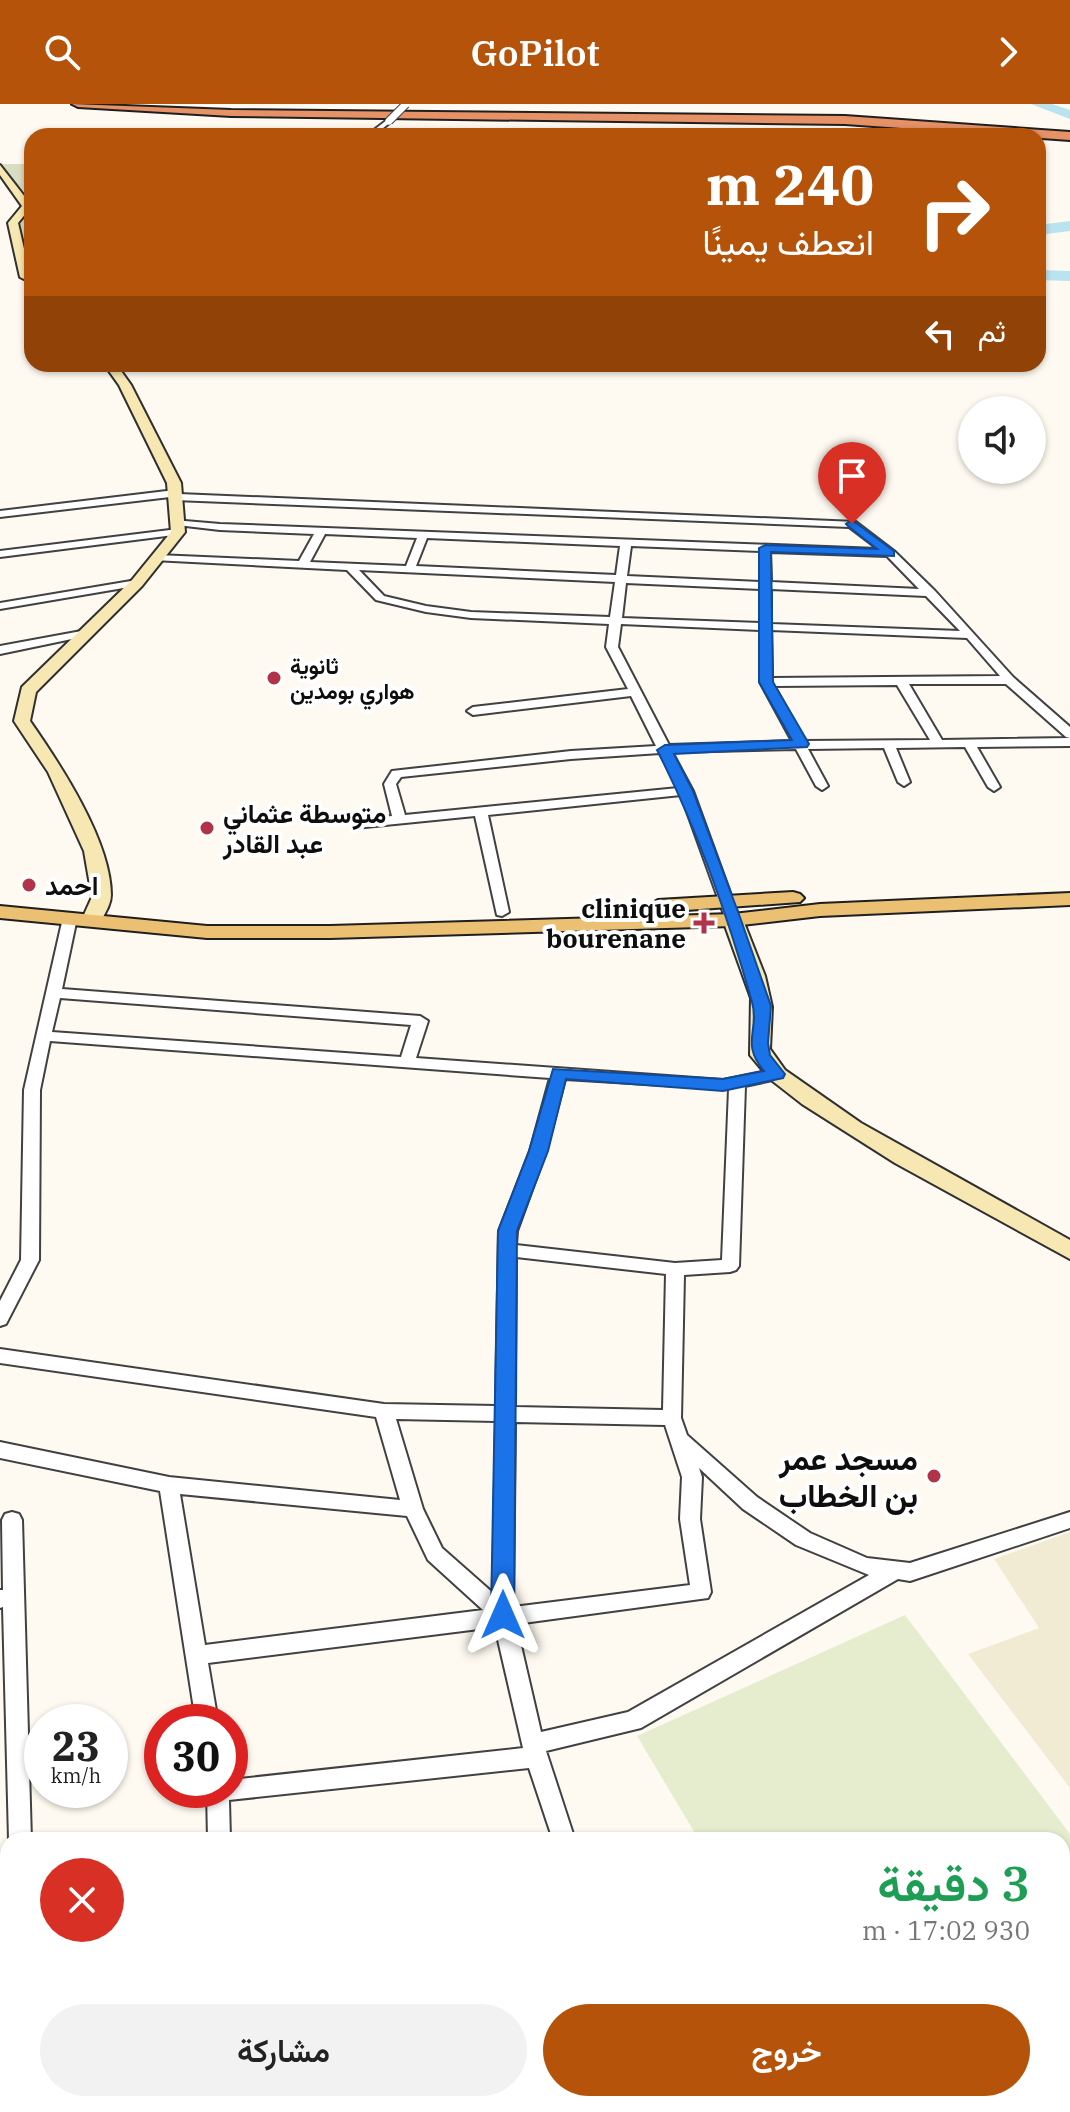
<!DOCTYPE html>
<html lang="ar">
<head>
<meta charset="utf-8">
<style>
  :root { --surface:#fff; --page:#f2f2f2; --text:#222; --muted:#767676; --accent:#b45309 }
  body { margin:0; font-family:"IBM Plex Serif",Vazirmatn,serif; background:var(--page); color:var(--text); direction:rtl; height:100vh; display:flex; flex-direction:column; font-size:30px; white-space:nowrap }
  * { box-sizing:border-box; margin:0 }
  p { font-size:26px; color:var(--muted) }
  .icon { flex:none; width:44px; height:44px; fill:none; stroke:currentColor; stroke-width:2; stroke-linecap:round; stroke-linejoin:round }
  .map { position:relative; flex:1; overflow:hidden; direction:ltr }
  .drawer { position:absolute; left:0px; top:1728px; width:1070px; height:280px; display:flex; flex-direction:column; background:var(--surface); border-radius:24px 24px 0 0; box-shadow:0 2px 6px #0004; direction:rtl }
  .drawer>* { flex:none }
  .top-card { position:absolute; left:24px; top:24px; width:1022px; height:244px; border-radius:24px; box-shadow:0 2px 6px #0004; direction:rtl; background:#b45309; color:#fff; overflow:hidden }
  .buttons { position:absolute; left:958px; top:292px; display:grid; gap:16px }
  .buttons a { display:grid; place-items:center; width:88px; height:88px; border-radius:50%; background:var(--surface); box-shadow:0 2px 6px #0004; font-size:40px }
  .speed { position:absolute; left:24px; top:1600px; display:flex; gap:16px; font-size:40px; font-weight:700; text-align:center }
  .speed>* { display:grid; place-content:center; width:104px; height:104px; border-radius:50%; background:var(--surface); box-shadow:0 2px 6px #0004; line-height:1 }
  .speed small { font-size:20px; font-weight:400 }
  .speed .limit { border:12px solid #d22; background:#fff; color:#111 }
  .pin { position:absolute; display:grid; place-items:center; width:68px; height:68px; color:#fff; margin:-82px -34px; border-radius:50% 50% 50% 0; rotate:-45deg; box-shadow:0 0 8px #0007 }
  .pin .icon { rotate:45deg }
  .me { position:absolute; width:88px; margin:-44px; rotate:0deg; stroke-linejoin:round; filter:drop-shadow(0 0 6px #0008) }
  .turn { display:flex; align-items:center; gap:28px; height:168px; padding:0 40px; font-size:36px }
  .turn .icon { width:104px; height:104px; stroke-width:2.5 }
  .turn b { display:block; font-size:56px; line-height:68px }
  .then { display:flex; align-items:center; height:76px; padding:0 40px; background:#0003; gap:16px; font-size:30px }
  .round { display:grid; place-items:center; flex:none; width:84px; height:84px; border-radius:42px; background:var(--page) }
  .head { display:flex; align-items:center; justify-content:space-between; height:136px; padding:0 40px }
  h1 { font-size:48px; font-weight:600; line-height:60px; color:#1e9e55 }
  .primary-button { display:flex; gap:16px; margin-top:auto; padding:16px 40px }
  .primary-button a { flex:1; height:92px; border-radius:48px; background:var(--accent); color:#fff; font-size:32px; font-weight:600; line-height:92px; text-align:center }
  .primary-button a+a { background:var(--page); color:var(--text) }
  header { display:flex; justify-content:space-between; align-items:center; height:104px; padding:0 40px; background:var(--accent); color:#fff; font-size:36px; font-weight:600 }
  .map>svg:first-child { display:block }
  .farmland { fill:#f2ebd3 }
  .cemetery { fill:#d9dec3 }
  .pitch { fill:#e6edce }
  .lines { fill:none; stroke-linecap:round; stroke-linejoin:round }
  .river { fill:#bae3f0; fill-rule:evenodd }
  .street-casing { stroke:#414141; stroke-width:4 }
  .secondary-casing { stroke:#303030; stroke-width:4 }
  .primary-casing { stroke:#1f1f1f; stroke-width:4 }
  .highway-casing { stroke:#1f1f1f; stroke-width:4 }
  .street { fill:#fff; fill-rule:evenodd }
  .secondary { fill:#f7e7b2; fill-rule:evenodd }
  .primary { fill:#ebc073; fill-rule:evenodd }
  .highway { fill:#e69166; fill-rule:evenodd }
  .street-bridge-casing { stroke:#414141; stroke-width:9; stroke-linecap:butt }
  .street-bridge { stroke:#fff; stroke-width:7 }
  .route { fill:#1a73e8; stroke:#114b97; stroke-width:2 }
  .poi-dot { fill:#b13349; stroke:#fff; stroke-width:3 }
  .labels { text-anchor:middle; dominant-baseline:central; stroke-width:8; stroke-linejoin:round; paint-order:stroke }
  .far-poi-label { font-size:22px; font-weight:bold; fill:#0e0e0e; stroke:#fff; text-anchor:start }
  .poi-label { font-size:26px; font-weight:bold; fill:#0e0e0e; stroke:#fff; text-anchor:start }
  .near-poi-label { font-size:32px; font-weight:bold; fill:#0e0e0e; stroke:#fff; text-anchor:end }
</style>
</head>
<body>
<header><svg class="icon" aria-label="forward" viewBox="0 0 24 24"><path d="M9 5l7 7-7 7"/></svg>GoPilot<svg class="icon" aria-label="search" viewBox="0 0 24 24"><circle cx="10" cy="10" r="6"/><path d="M15 15l6 6"/></svg></header>
<div class="map">
<svg width="1070" height="2008" viewBox="0 0 1070 2008">
  <rect width="100%" height="100%" fill="#fefaf1"/>
  <path class="farmland" d="M1070,1428V1684L968,1550L1039,1524L994,1455Z"/>
  <path class="cemetery" d="M2,60H32V165L19,119L32,102C27,84 9,77 2,60Z"/>
  <path class="pitch" d="M905,1511L1070,1730V2008H862L857,2000H1062V1736H699L637,1632Z"/>
  <g class="lines">
    <path class="river" d="M1031,0H1052L1070,6V15Z
      M1070,117V127L1038,131V121Z
      M1038,166L1070,167V177L1038,176Z"/>
    <g class="street-casing">
      <path id="street" d="M387,16L392,17L373,32H366Z
        M128,260H214L210,263L125,265V261Z
        M175,386L179,390L856,418L894,447L935,487L1013,573L1070,623V634L1066,633L1006,580H909L942,636L1070,634V642L977,643L1000,683L994,687L988,683L965,643L896,644L910,678L904,682L898,678L884,644L808,645L828,682L822,686L816,682L796,645L672,648L693,687L740,816L738,819H728L726,816L681,691L488,711L509,808L502,812L497,811L475,712L355,724L348,720L355,716L392,712L384,680L392,667L571,647L656,642L631,592L473,611L467,607L473,603L628,585L606,543L609,520L471,514L426,508L376,496L347,466L153,456V452L157,451L299,457L314,430L220,426L177,421L173,420V416L220,420L878,445L849,423L175,396L170,393L0,413V407ZM325,430L417,434L406,462L310,458ZM427,434L620,442L616,471L416,462ZM631,442L760,447V478L627,472ZM770,448L887,452L919,485L771,478ZM359,466L615,478L610,513L471,508L426,502L384,492ZM626,479L760,485V519L622,514ZM771,485L926,492L960,527L771,520ZM621,520L760,526V578L792,637L669,641L618,543ZM771,526L967,534L1000,572L772,574ZM897,581L930,636L804,637L774,582ZM660,649L678,684L405,711L396,680L401,673L571,655Z
        M178,425L182,426V430L0,453V447Z
        M137,476L141,477V481L0,505V499Z
        M87,526L93,529L91,531L0,550V542Z
        M70,810L77,814L62,885L420,912L428,917L416,954L723,976L776,965L782,966L784,970L782,974L745,982L739,1162L736,1166L730,1168L684,1171L681,1314L687,1331L757,1393L810,1429L867,1454L910,1459L1070,1408V1424L910,1477L898,1475L641,1624L546,1647L575,1736H553L529,1664L229,1696L230,1736H208L207,1686H230V1676L523,1644L495,1523L208,1559L218,1618H196L160,1387L0,1354V1338L169,1373L400,1396L376,1313L0,1259V1245L384,1300L496,1302L499,1127L530,1047L550,974L50,937L40,986L39,1156L6,1220L0,1222V1197L21,1156L24,986L63,814ZM60,894L411,921L401,953L52,928ZM565,975L729,985L722,1156L675,1159L516,1141L517,1127L546,1047ZM516,1153L666,1170L663,1306L515,1303ZM396,1315L496,1317L493,1489L442,1444L423,1405ZM515,1318L665,1321L682,1373L680,1415L690,1481L513,1503ZM699,1364L743,1405L796,1441L869,1471L628,1608L541,1628L516,1520L708,1494L711,1488L700,1415L702,1373ZM180,1390L407,1412L428,1456L483,1506L205,1541Z
        M12,1408L19,1410L22,1416L31,1736H9L3,1503L0,1504V1486H3L2,1416L5,1410Z
        M15,2000H41V2008H15Z
        M226,2000H252L253,2008H227Z
        M619,2000H645L647,2008H621Z"/>
    </g>
    <g class="secondary-casing">
      <path id="secondary" d="M0,61L32,102L18,119L32,179L20,173L8,119L22,102L0,71Z
        M104,260H116L131,281L181,379L185,428L142,482L36,588L30,617C60,660 111,737 111,791C111,800 104,812 99,819L92,821L82,815L92,793L84,747L48,668L14,617L22,583L132,476L171,428L167,379L119,281Z
        M733,810L743,816L765,872L772,903L770,945L785,966L861,1019L1070,1136V1155L895,1059L802,1000L770,975L750,951L751,894L723,816Z"/>
    </g>
    <g class="primary-casing">
      <path id="primary" d="M793,788L800,790L804,794L800,798L658,808L647,802L658,796Z
        M1070,789V801L820,812L733,822L330,834H207L0,814V802L207,822H330L733,810L820,800Z"/>
    </g>
    <g class="highway-casing">
      <path id="highway" d="M72,0L231,6L845,12L1070,28V36L845,20L231,12L78,3Z"/>
    </g>
    <use href="#street" class="street"/>
    <use href="#secondary" class="secondary"/>
    <use href="#primary" class="primary"/>
    <use href="#highway" class="highway"/>
    <g class="street-bridge-casing">
      <path id="street-bridge" d="M389,17L406,0"/>
    </g>
    <use href="#street-bridge" class="street-bridge"/>
  </g>
  <path class="route" d="M852,416L894,447V452L771,448L773,578L809,640L807,643L674,650L693,687L741,816L771,902L768,939L770,951L785,970L783,974L723,987L566,975L548,1047L517,1127L514,1511L511,1518L503,1521L494,1518L491,1511L498,1127L529,1047L553,965L723,975L764,967C740,939 760,926 752,898C728,813 697,724 657,646L665,641L792,636L759,578V444L765,441L877,445L848,422L846,420Z"/>
  <g class="poi-dot">
    <circle cx="274" cy="574" r="8"/>
    <circle cx="207" cy="724" r="8"/>
    <circle cx="29" cy="781" r="8"/>
    <path d="M700 807h8v8h8v8h-8v8h-8v-8h-8v-8h8z"/>
    <circle cx="934" cy="1372" r="8"/>
  </g>
  <g class="labels">
    <g class="far-poi-label">
      <text x="290" y="561">ثانوية<tspan x="290" dy="25">هواري بومدين</tspan></text>
    </g>
    <g class="poi-label">
      <text x="223" y="709">متوسطة عثماني<tspan x="223" dy="30">عبد القادر</tspan></text>
      <text x="45" y="781">احمد</text>
      <text x="686" y="804" text-anchor="end">clinique<tspan x="686" dy="30">bourenane</tspan></text>
    </g>
    <g class="near-poi-label">
      <text x="918" y="1354">مسجد عمر<tspan x="918" dy="37">بن الخطاب</tspan></text>
    </g>
  </g>
</svg>
<div class="buttons">
<a><svg class="icon" aria-label="sound" viewBox="0 0 24 24"><path d="M4 9h4l5-4v14l-5-4H4zM17 9q2 3 0 6"/></svg></a>
</div>
<div class="speed"><div>23<small>km/h</small></div><div class="limit">30</div></div>
<div class="pin" style="left:852px;top:420px;background:#d93025"><svg class="icon" aria-label="arrive" viewBox="0 0 24 24"><path d="M6 21V4h12l-3 4 3 4H6"/></svg></div>
<svg class="me" style="left:503px;top:1511px" viewBox="-20 -20 40 40"><path d="M0-17L14 15 0 8-14 15z" fill="#1a73e8" stroke="#fff" stroke-width="4"/></svg>
<div class="top-card">
<div class="turn"><svg class="icon" aria-label="right" viewBox="0 0 24 24"><path d="M7 20v-9h11M14 6l5 5-5 5"/></svg><div><b>240 m</b>انعطف يمينًا</div></div>
<div class="then">ثم<svg class="icon" aria-label="left" viewBox="0 0 24 24"><path d="M17 20v-9H6M10 6l-5 5 5 5"/></svg></div>
</div>
<section class="drawer">
<div class="head"><div><h1>3 دقيقة</h1><p>930 m · 17:02</p></div><a class="round" style="background:#d93025;color:#fff"><svg class="icon" aria-label="close" viewBox="0 0 24 24"><path d="M6 6l12 12M18 6L6 18"/></svg></a></div>
<div class="primary-button"><a>خروج</a><a>مشاركة</a></div>
</section>
</div>
</body>
</html>
